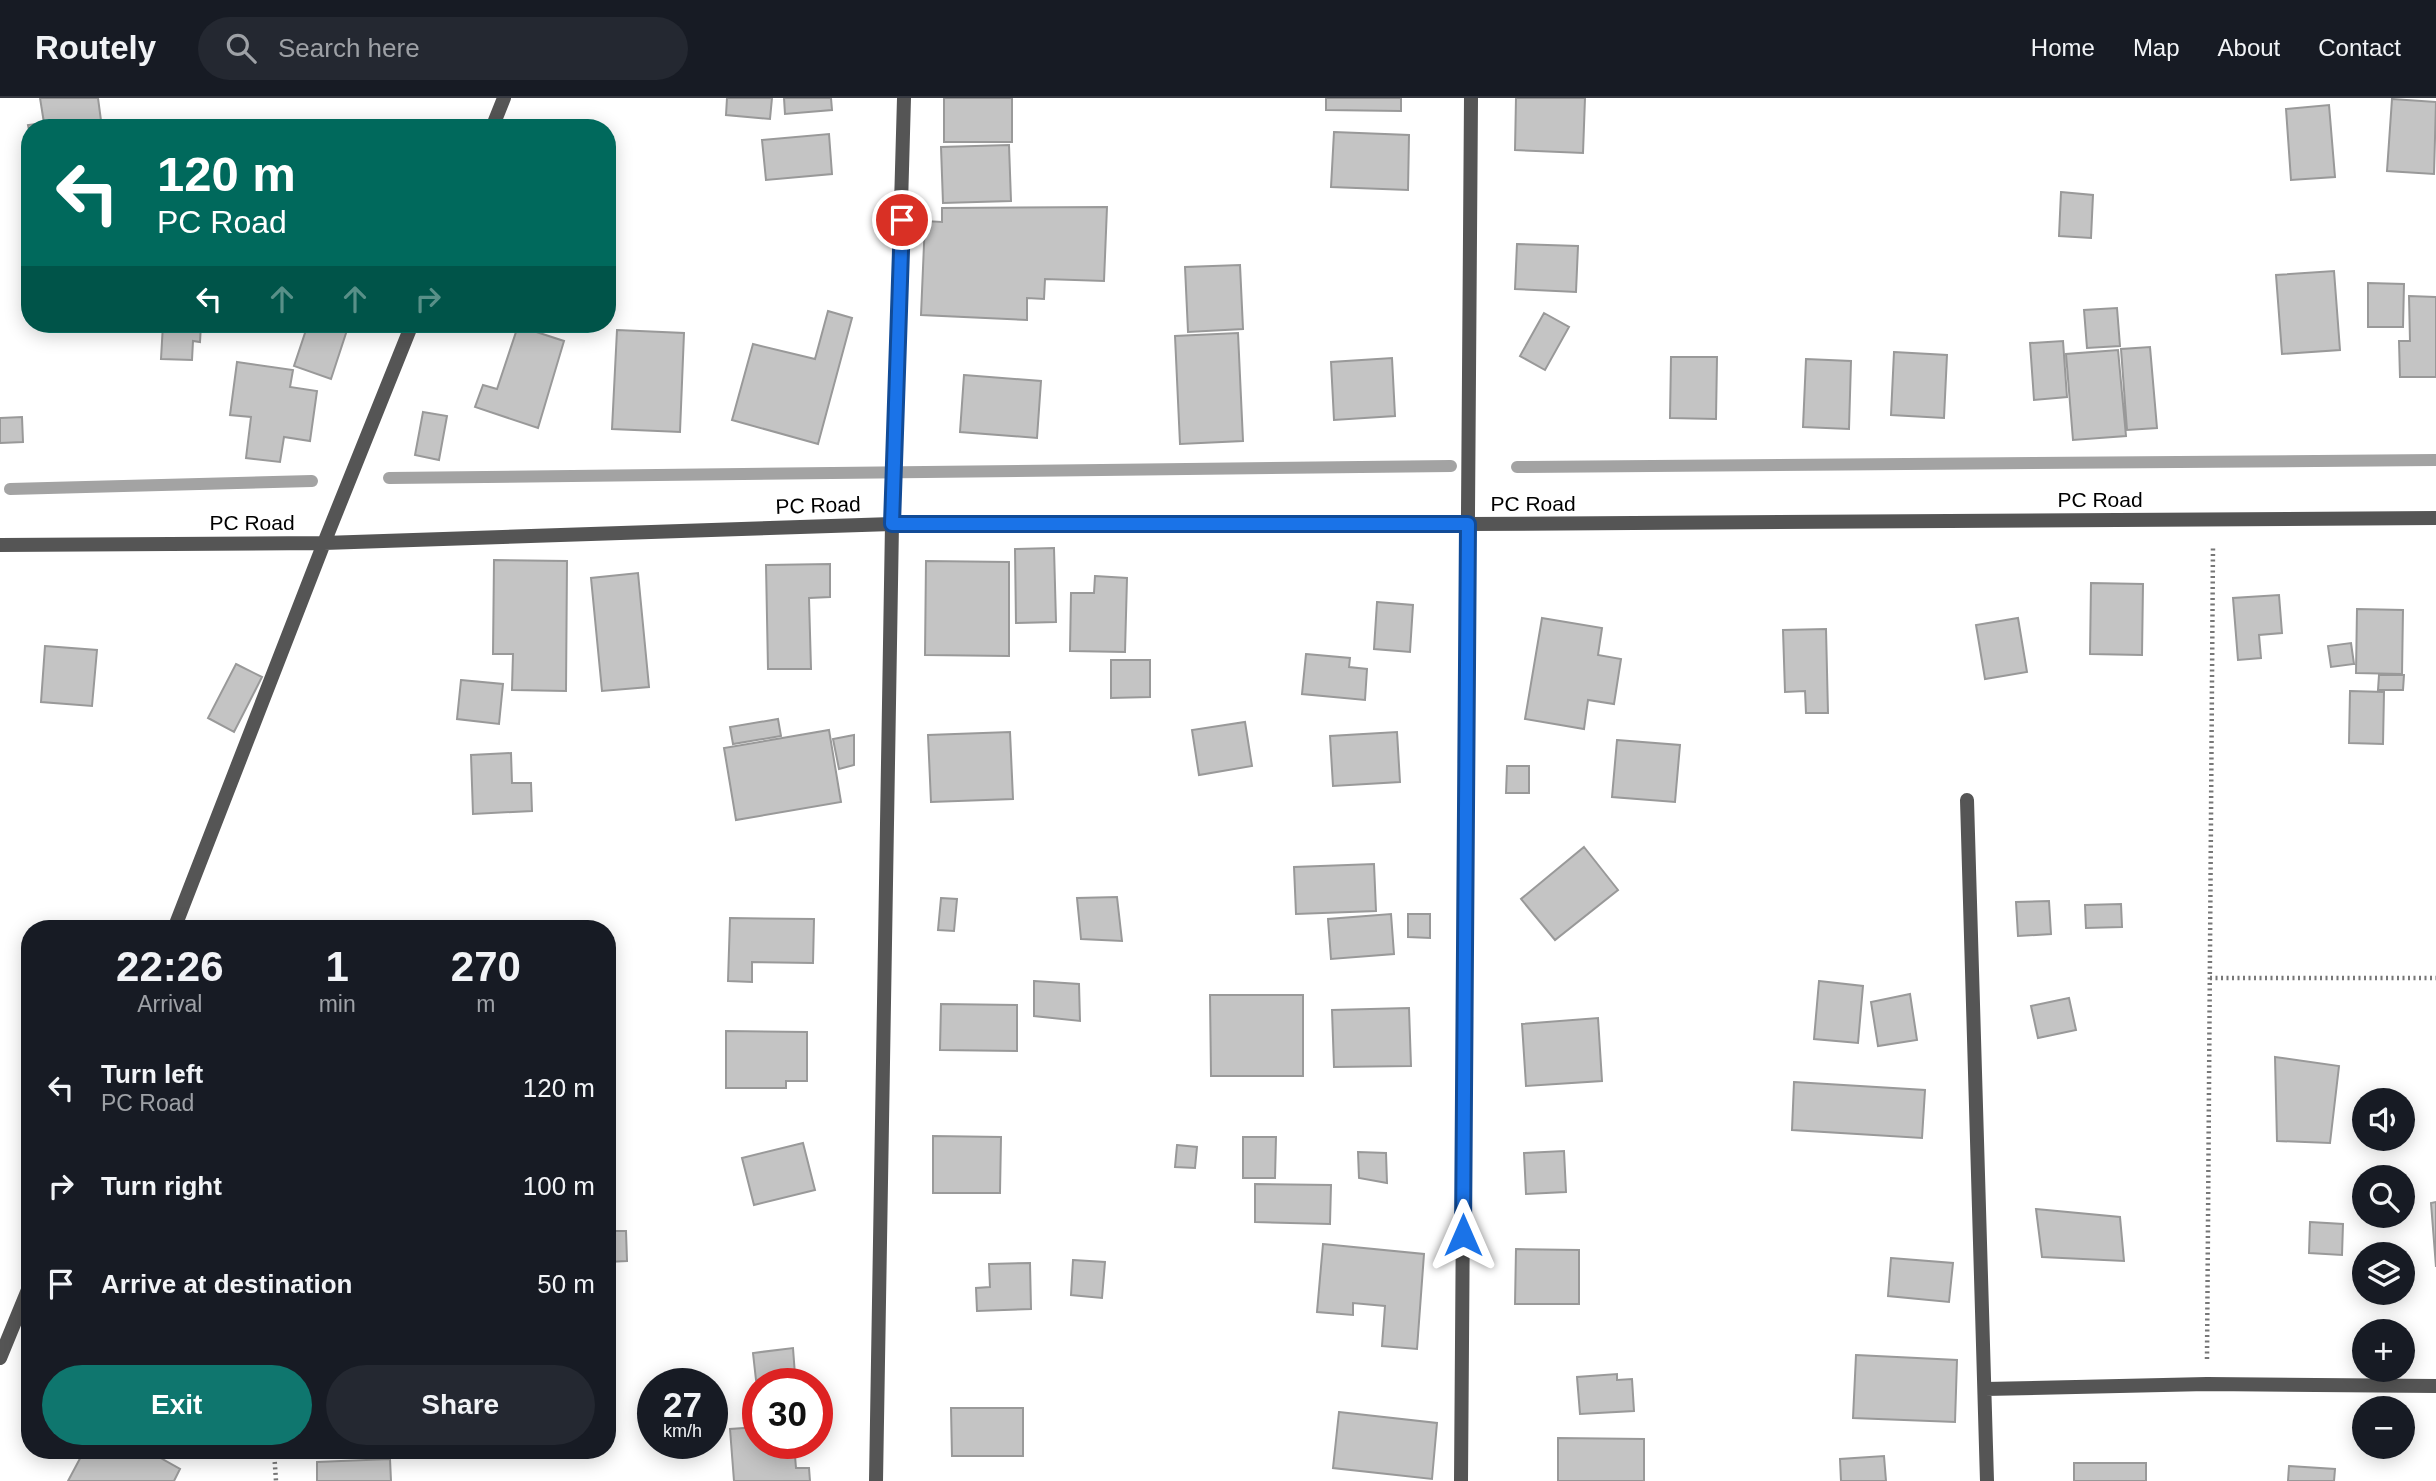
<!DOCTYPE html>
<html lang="en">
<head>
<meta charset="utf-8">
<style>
  :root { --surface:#171b24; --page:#242831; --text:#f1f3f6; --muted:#9ea1a6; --line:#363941; --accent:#0f766e }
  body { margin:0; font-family:Helvetica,sans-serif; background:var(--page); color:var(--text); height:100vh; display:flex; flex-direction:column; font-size:26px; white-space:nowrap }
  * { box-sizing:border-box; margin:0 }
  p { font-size:23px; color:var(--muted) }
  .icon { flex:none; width:38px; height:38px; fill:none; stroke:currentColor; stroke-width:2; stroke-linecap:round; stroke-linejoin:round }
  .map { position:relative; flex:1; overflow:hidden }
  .sheet { position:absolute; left:21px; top:822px; width:595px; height:539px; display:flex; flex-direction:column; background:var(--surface); border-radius:28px; box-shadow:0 4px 18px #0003 }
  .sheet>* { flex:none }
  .top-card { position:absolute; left:21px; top:21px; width:595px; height:214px; border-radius:28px; box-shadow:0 4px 18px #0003; background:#00695c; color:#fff; overflow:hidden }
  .controls { position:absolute; left:2352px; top:990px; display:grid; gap:14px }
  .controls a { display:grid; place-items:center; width:63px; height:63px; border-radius:50%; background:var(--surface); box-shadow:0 4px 18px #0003; font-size:35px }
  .speed { position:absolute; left:637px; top:1270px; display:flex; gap:14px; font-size:35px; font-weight:700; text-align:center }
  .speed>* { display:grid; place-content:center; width:91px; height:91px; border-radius:50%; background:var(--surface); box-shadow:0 4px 18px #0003; line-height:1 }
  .speed small { font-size:18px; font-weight:400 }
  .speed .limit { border:10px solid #d22; background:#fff; color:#111 }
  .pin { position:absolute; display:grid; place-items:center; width:60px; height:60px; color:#fff; margin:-30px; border:4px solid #fff; border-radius:50%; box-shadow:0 2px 7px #0007 }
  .me { position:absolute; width:77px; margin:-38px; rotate:0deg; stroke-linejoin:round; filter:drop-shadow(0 0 5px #0008) }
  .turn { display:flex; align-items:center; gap:24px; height:147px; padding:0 21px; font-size:32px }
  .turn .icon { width:91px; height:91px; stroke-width:2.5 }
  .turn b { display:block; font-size:49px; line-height:60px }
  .lanes { display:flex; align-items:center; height:66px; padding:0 21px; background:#0003; justify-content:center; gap:35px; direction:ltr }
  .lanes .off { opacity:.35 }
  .eta { display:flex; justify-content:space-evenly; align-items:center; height:119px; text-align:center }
  .eta b { font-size:42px; font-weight:700; line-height:49px }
  .primary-button { display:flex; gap:14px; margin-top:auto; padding:14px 21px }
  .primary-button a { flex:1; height:80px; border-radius:42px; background:var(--accent); color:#fff; font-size:28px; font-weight:700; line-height:80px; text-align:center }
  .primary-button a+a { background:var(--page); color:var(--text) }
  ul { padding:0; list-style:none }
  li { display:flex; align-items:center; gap:21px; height:98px; padding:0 21px }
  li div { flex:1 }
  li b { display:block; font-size:26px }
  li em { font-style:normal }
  header { display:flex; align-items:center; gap:42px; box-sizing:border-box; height:98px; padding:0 35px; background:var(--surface); border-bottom:2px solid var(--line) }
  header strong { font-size:33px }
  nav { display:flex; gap:38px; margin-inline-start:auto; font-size:24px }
  .search { width:490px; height:63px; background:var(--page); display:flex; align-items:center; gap:18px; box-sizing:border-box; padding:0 24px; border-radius:38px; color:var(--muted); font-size:26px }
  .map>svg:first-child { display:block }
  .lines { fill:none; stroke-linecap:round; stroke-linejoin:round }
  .stream { stroke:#a3a3a3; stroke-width:12 }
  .building { fill:#c4c4c4; stroke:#999; stroke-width:2 }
  .path { stroke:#777; stroke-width:4.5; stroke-dasharray:2 3.5; stroke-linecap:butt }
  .street { stroke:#555; stroke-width:14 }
  .route-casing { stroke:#114b97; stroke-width:18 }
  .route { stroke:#1a73e8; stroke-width:12 }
  .labels { text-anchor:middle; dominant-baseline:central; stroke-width:7; stroke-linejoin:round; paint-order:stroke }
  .street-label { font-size:21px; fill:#000; stroke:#fff }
</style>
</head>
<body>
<header>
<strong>Routely</strong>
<div class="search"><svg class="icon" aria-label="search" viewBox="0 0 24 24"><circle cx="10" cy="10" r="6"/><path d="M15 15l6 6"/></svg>Search here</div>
<nav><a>Home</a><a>Map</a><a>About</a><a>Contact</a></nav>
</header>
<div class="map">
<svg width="2436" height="1383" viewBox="0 0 2436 1383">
  <rect width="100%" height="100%" fill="#fff"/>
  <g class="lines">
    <path class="stream" d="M1517,369L2436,362
      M389,380L1451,368
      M10,391L312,383"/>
  </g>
  <path class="building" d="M40,0H98L102,30H30V37L28,27L44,25Z
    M727,0H772L770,21L726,17Z
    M784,0H831L832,12L785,16Z
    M944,0H1012V44H944Z
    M1326,0H1401V13L1326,12Z
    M1516,0H1585L1583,55L1515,52Z
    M2392,1L2436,4L2434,76L2387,73Z
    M2329,7L2335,79L2291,82L2286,11Z
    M1334,34L1409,37L1408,92L1331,89Z
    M829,36L832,76L766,82L762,42Z
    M1009,47L1011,103L943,105L941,49Z
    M2061,94L2093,97L2091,140L2059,138Z
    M1107,109L1104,183L1045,181L1044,201L1027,200V222L921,217L925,123L942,124V110Z
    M1517,146L1578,148L1576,194L1515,191Z
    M1240,167L1243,231L1188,234L1185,169Z
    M2334,173L2340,252L2282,256L2276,177Z
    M2368,185L2404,186L2403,229H2368Z
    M2409,198L2436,199V279H2400L2399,243H2410Z
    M2117,210L2120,248L2087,250L2084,212Z
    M828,213L852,220L818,346L732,322L753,246L815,261Z
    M1544,215L1569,229L1545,272L1520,258Z
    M163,226H201L200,244L193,243L192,262L161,261Z
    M308,226H349L331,281L294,268Z
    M518,228L564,243L538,330L475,309L483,287L497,291Z
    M617,232L684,235L680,334L612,331Z
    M1238,235L1243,343L1180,346L1175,238Z
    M2063,243L2067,299L2034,302L2030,245Z
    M2150,249L2157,330L2127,332L2121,251Z
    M2118,252L2126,338L2073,342L2066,256Z
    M1894,254L1947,257L1944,320L1891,317Z
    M1671,259H1717L1716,321L1670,320Z
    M1392,260L1395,318L1334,322L1331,264Z
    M1806,261L1851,263L1849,331L1803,329Z
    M237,264L293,272L290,289L317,293L310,343L284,339L280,364L246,360L251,319L230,317Z
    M964,277L1041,283L1037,340L960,334Z
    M423,314L447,318L439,362L415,357Z
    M22,319L23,344L0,345V320Z
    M1054,450L1056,524L1016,525L1015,451Z
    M494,462L567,463L566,593L512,592L513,556H493Z
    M926,463L1009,464V558L925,557Z
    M830,466V499L809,500L811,571H768L766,467Z
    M638,475L649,589L602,593L591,480Z
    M1095,478L1127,480L1125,554L1070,553L1071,495H1094Z
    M2091,485L2143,486L2142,557L2090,556Z
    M2279,497L2282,535L2259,537L2261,560L2238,562L2233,500Z
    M1377,504L1413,507L1410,554L1374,551Z
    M2357,511L2403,512L2402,576L2356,575Z
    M1542,520L1602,530L1598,557L1621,561L1614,606L1588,602L1584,631L1525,621Z
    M2018,520L2027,574L1985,581L1976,527Z
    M1826,531L1828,615H1806L1805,593L1785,594L1783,532Z
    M2351,545L2354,566L2331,569L2328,548Z
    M45,548L97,552L92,608L41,604Z
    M1306,556L1350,560L1349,569L1367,571L1365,602L1302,596Z
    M1111,562H1150V599L1111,600Z
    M236,566L262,579L234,634L208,620Z
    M2379,577H2404L2403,592H2378Z
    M461,582L503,586L499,626L457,621Z
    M2350,593L2384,594L2383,646L2349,645Z
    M778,621L781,638L733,646L730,629Z
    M1245,624L1252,668L1199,677L1192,632Z
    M829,632L841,704L736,722L724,650Z
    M1010,634L1013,701L931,704L928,637Z
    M1397,634L1400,684L1333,688L1330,638Z
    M854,637V667L839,671L833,641Z
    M1617,642L1680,647L1675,704L1612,699Z
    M511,655L512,685H531L532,713L473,716L471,657Z
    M1507,668H1529V695H1506Z
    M1584,749L1618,792L1555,842L1521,801Z
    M1374,766L1376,813L1296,816L1294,769Z
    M1117,799L1122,843L1081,841L1077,800Z
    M941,800L957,801L954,833L938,832Z
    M2049,803L2051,836L2018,838L2016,804Z
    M2121,806L2122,829L2086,830L2085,807Z
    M1391,816L1394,856L1331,861L1328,821Z
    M1408,816H1430V840L1408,839Z
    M730,820L814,821L813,865L752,864V884L728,883Z
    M1034,883L1079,886L1080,923L1034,918Z
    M1819,883L1863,888L1858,945L1814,941Z
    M1910,896L1917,942L1878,948L1871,904Z
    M1210,897H1303V978H1211Z
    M2069,900L2076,932L2038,940L2031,908Z
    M941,906L1017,907V953L940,952Z
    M1409,910L1411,968L1334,969L1332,912Z
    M1598,920L1602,983L1526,988L1522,926Z
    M726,933L807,934V983H786V990H726Z
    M2275,959L2339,968L2330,1045L2277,1043Z
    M1794,984L1925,992L1922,1040L1792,1032Z
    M933,1038L1001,1039L1000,1095H933Z
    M1243,1039H1276L1275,1080H1243Z
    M803,1045L815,1092L754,1107L742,1060Z
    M1177,1047L1197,1049L1195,1070L1175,1069Z
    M1564,1053L1566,1094L1526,1096L1524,1055Z
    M1358,1054L1386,1055L1387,1085L1359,1080Z
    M1255,1086L1331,1087L1330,1126L1255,1124Z
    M2436,1104V1169L2431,1105Z
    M2036,1111L2120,1119L2124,1163L2042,1159Z
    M2310,1124L2343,1126L2342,1157L2309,1155Z
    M607,1133H626L627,1163L607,1164Z
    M1323,1146L1424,1156L1417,1251L1382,1248L1385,1208L1353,1205V1217L1317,1214Z
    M1516,1151L1579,1152V1206H1515Z
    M1891,1160L1953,1165L1949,1204L1888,1198Z
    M1073,1162L1105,1164L1102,1200L1071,1197Z
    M1030,1165L1031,1211L977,1213L976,1190L990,1189L989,1166Z
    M793,1250L795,1277L756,1282L753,1255Z
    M1856,1257L1957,1262L1955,1324L1853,1320Z
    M1617,1276V1282L1632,1281L1634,1313L1580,1316L1577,1279Z
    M951,1310H1023V1358H952Z
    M1339,1314L1437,1325L1432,1381L1333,1370Z
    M758,1329V1346H794L796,1370H809L810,1383H734L730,1331Z
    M1558,1340L1644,1341V1383H1558Z
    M84,1353H148L180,1371L174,1383H68Z
    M1884,1358L1886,1383H1841L1840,1361Z
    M390,1361L391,1383H317V1364Z
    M2074,1365H2146V1383H2074Z
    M2289,1368L2335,1371L2334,1383H2288Z"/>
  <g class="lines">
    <path class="path" d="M2210,880H2436
      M2207,1261L2213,447
      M274,1353L276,1383"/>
    <path class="street" d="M492,30L504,0
      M0,447L324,445L892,426H1468L2436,420
      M1967,702L1987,1383
      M174,831L324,445L412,226
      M0,1260L30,1187
      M1985,1291L2207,1286L2436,1288
      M876,1383L892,426L904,0
      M1461,1383L1471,0"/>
  </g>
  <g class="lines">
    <g class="route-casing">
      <path id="route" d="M902,122L892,426H1468L1463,1137"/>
    </g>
    <use href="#route" class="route"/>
  </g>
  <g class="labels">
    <g class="street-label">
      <text x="2100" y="401">PC Road</text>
      <text x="1533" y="405">PC Road</text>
      <text transform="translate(818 407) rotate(-2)">PC Road</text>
      <text x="252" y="424">PC Road</text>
    </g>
  </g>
</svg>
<div class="controls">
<a><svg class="icon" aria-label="sound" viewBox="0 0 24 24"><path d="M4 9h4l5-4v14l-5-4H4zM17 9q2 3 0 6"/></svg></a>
<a><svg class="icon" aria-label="search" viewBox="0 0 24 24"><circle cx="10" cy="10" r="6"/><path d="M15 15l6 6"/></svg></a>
<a><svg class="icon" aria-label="layers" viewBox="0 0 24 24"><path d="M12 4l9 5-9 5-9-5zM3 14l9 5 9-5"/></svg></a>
<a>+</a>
<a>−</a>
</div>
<div class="speed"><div>27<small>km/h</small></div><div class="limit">30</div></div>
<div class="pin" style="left:902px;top:122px;background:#d93025"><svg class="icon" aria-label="arrive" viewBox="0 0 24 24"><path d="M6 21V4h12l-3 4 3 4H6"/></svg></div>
<svg class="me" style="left:1463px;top:1137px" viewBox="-20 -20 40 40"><path d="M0-17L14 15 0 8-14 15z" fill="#1a73e8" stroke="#fff" stroke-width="4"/></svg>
<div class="top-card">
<div class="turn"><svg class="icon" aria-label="left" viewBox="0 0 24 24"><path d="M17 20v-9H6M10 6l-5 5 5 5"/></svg><div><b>120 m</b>PC Road</div></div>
<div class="lanes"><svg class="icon" aria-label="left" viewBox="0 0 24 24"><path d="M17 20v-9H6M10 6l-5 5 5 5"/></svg><svg class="icon off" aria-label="ahead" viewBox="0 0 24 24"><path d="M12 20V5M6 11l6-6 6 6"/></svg><svg class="icon off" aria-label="ahead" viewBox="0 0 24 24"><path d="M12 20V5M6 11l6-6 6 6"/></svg><svg class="icon off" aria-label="right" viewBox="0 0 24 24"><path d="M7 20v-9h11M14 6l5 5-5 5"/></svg></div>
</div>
<section class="sheet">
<div class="eta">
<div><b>22:26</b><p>Arrival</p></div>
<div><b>1</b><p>min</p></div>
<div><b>270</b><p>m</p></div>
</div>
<ul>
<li><svg class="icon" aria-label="left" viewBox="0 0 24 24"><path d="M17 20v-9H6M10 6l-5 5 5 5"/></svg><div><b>Turn left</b><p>PC Road</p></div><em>120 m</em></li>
<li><svg class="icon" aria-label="right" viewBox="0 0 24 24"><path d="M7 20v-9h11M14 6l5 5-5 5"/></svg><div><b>Turn right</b></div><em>100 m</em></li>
<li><svg class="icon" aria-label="arrive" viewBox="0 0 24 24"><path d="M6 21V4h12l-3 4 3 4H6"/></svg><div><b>Arrive at destination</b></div><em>50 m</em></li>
</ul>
<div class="primary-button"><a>Exit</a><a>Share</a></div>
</section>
</div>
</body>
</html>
